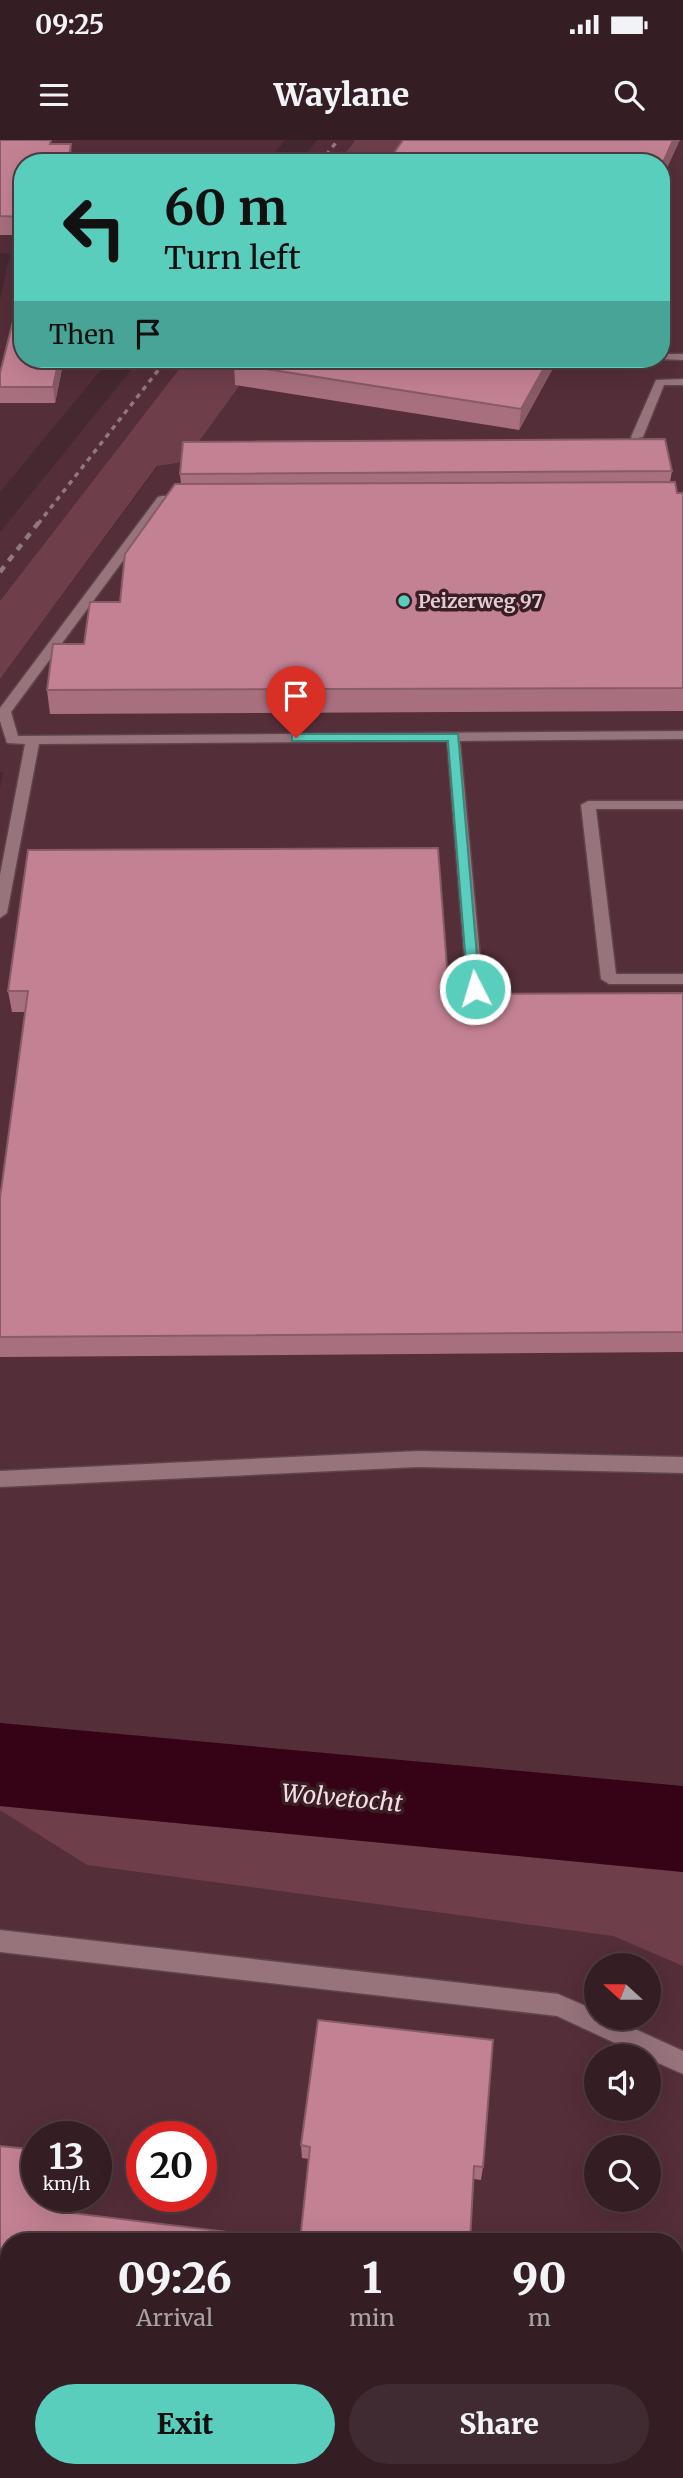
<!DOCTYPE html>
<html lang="en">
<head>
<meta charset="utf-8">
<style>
  :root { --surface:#341e24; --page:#3f2b31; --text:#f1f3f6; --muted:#a9a2a6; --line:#4e3c41; --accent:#5acebd }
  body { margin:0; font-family:Merriweather,serif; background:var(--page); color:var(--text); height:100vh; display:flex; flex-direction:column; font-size:26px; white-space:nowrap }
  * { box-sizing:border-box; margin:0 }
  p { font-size:23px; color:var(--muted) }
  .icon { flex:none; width:38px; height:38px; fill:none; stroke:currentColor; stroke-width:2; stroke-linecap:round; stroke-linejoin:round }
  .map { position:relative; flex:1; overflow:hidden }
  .drawer { position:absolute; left:0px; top:2093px; width:684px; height:245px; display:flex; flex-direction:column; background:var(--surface); border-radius:28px 28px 0 0; box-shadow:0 7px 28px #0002,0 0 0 2px var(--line) }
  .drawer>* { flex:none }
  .banner { position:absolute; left:14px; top:14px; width:656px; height:214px; border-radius:28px; box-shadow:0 7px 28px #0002,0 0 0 2px var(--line); background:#5acebd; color:#111; overflow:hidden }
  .needle { width:46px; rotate:291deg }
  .controls { position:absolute; left:584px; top:1813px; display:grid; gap:14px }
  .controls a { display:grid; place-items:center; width:77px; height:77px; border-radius:50%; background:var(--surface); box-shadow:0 7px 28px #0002,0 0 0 2px var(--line); font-size:35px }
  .speed { position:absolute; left:21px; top:1981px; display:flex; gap:14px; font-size:35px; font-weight:700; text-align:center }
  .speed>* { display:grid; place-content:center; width:91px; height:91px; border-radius:50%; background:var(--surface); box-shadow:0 7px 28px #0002,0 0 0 2px var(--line); line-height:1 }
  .speed small { font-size:18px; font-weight:400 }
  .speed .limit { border:10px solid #d22; background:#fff; color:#111 }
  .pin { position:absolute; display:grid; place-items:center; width:60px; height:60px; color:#fff; margin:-72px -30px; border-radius:50% 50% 50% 0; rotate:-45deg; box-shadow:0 0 7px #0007 }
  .pin .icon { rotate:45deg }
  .me { position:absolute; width:77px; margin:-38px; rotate:355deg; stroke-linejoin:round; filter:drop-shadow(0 0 5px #0008) }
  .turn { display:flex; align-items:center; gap:24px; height:147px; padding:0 35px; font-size:32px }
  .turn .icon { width:91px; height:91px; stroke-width:2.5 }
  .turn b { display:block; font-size:49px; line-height:60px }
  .then { display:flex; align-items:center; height:66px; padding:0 35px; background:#0003; gap:14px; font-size:26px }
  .eta { display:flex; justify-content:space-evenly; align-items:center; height:119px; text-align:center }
  .eta b { font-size:42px; font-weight:800; line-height:49px }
  .primary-button { display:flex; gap:14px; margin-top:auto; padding:14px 35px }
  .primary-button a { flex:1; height:80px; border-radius:42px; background:var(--accent); color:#111; font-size:28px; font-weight:800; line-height:80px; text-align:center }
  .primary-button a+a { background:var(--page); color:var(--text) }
  .status { display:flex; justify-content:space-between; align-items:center; height:49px; padding:0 35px; background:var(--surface); direction:ltr }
  .status svg { height:19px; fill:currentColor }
  header { display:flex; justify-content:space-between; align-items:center; height:91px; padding:0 35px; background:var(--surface); font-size:32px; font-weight:800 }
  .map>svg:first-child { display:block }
  .built { fill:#542e39; fill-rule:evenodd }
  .green { fill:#6e3e4b }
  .water { fill:#350216 }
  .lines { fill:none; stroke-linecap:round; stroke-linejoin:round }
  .minor-casing { stroke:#5e454c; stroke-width:3 }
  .minor { fill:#97737c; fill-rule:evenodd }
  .rail-far1 { stroke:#90787e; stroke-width:3.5; stroke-dasharray:5 5; stroke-linecap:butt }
  .rail { stroke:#90787e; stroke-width:4.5; stroke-dasharray:7 7; stroke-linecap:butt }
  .wall { fill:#a8707e }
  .shaded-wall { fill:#885b67 }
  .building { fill:#c38293; stroke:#885b67; stroke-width:2 }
  .route { fill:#5acebd; stroke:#3a867b; stroke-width:2 }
  .poi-dot { fill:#5acebd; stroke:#3a1e26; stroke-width:2.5 }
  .labels { text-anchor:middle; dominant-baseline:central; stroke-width:7; stroke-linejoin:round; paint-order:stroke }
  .far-poi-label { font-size:19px; font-weight:bold; fill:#e2ced2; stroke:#3a1e26; text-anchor:start }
  .water-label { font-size:24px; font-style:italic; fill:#f2dee3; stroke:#3a1e26 }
</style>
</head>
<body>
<div class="status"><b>09:25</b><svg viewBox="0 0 49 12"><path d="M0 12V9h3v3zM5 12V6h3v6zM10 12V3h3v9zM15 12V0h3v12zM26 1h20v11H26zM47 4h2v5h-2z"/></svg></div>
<header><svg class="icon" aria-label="menu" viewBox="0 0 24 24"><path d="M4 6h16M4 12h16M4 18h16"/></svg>Waylane<svg class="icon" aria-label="search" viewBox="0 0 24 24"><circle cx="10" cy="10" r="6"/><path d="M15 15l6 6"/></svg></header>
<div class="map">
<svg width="683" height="2338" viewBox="0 0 683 2338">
  <rect width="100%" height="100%" fill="#452830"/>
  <path class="built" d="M0,0H285L267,23H23V219H110L0,352V160L10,114L0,113Z
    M317,0H355L338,23H299Z
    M417,0H683V2338H0V648L3,633L0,632V539L158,326L184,322L258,219H662V23ZM597,1825H649V1878H597ZM597,1916H649V1969H597ZM37,1997H96V2056H37ZM142,1997H201V2056H142ZM597,2007H649V2060H597ZM9,2102H676V2329H9Z
    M140,219H187L0,461V392Z"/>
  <path class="green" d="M355,0H417L401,23H338Z
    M187,219H259L184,322L157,326L0,539V461Z
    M0,1666L683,1732V1826L613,1796L87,1725L0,1670Z"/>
  <path class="water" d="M0,1583L683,1646V1732L0,1666Z"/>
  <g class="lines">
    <g class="minor-casing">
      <path id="minor" d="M662,214H683V220L658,219H662Z
        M683,239V245H664L643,297L633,299L631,297L656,240Z
        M162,356H188L194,360L188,364H165L11,572L18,596L683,591V599L460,601L483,849L480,853H470L467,849L447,601L39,604L7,773L0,778V735L25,604L7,603L0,581V568L158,357Z
        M588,661H683V669H596L616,834H683V844H609L601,839L581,665Z
        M418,1311L683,1317V1333L418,1327L0,1347V1331Z
        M0,1790L558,1854L597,1871V1878H611L683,1911V1934L649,1919V1916H643L557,1876L0,1812Z"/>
    </g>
    <use href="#minor" class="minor"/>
    <path class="rail-far1" d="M320,23L338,0
      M38,384L167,219"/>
    <path class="rail" d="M0,432L39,382"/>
  </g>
  <path class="wall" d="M0,0L23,23V95H0Z
    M23,219H64L55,263H0V233Z
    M238,219H558L519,290L235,245L234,224Z
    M672,331L670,342L677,353H683V571L50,574L47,550L120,462L181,344L180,334Z
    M8,851L449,854L683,853V1212L0,1217V1058L25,872H12Z
    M318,1880L493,1900L483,2027L481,2040L474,2039L470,2102H9V2329H676V2147H683V2338H0V2006L37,2010V2056H65L62,2072L300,2101L309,2019L302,2018L301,2005Z"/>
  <path class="shaded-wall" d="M673,0H680L662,39V25Z
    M71,4L72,22L68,23Z
    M59,219H64L55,263L53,247Z
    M549,219H558L519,290L521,269Z
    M58,2056H65L60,2084L55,2071Z"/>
  <path class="building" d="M0,0H51L50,4H71L68,23H23V77L0,76Z
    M403,0H673L662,25V23H387Z
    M15,173H23V219H59L53,247H0V233Z
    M238,219H549L521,269L234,224Z
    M665,299L672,331L180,334L183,302Z
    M675,342L677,353H683V548L47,550L53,504H84L90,462H120L125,414L175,344Z
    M438,708L449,854L683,853V1192L0,1197V1058L28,851H8L28,710Z
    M318,1880L493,1900L483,2027L474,2026L470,2102H9V2329H676V2147H683V2338H0V2006L37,2010V2056H58L55,2071L300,2101L310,2007L301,2005Z"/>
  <path class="route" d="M296,594H458L480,852H470L468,849L448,601H292V595Z"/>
  <circle class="poi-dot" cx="404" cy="461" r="7"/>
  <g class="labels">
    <g class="far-poi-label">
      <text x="418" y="461">Peizerweg 97</text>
    </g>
    <g class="water-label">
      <text transform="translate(342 1658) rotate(5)">Wolvetocht</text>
    </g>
  </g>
</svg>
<div class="controls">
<a><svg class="needle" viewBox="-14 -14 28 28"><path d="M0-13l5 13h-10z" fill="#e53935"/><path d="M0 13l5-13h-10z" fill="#a9a2a6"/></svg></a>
<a><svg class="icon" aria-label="sound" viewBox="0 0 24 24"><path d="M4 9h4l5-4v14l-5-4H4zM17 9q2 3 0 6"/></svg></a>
<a><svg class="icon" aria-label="search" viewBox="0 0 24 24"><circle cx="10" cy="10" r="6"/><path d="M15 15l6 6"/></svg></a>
</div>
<div class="speed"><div>13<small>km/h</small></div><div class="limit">20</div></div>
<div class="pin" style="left:296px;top:598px;background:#d93025"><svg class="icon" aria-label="arrive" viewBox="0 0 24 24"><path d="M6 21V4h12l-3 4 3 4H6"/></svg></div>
<svg class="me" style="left:475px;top:849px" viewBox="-20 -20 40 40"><circle r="17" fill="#5acebd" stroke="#fff" stroke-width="3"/><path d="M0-11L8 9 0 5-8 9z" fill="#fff"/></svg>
<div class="banner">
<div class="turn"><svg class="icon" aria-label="left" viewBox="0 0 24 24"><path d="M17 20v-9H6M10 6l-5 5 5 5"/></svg><div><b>60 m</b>Turn left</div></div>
<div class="then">Then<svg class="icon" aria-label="arrive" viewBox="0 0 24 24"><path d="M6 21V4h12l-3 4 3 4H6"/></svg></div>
</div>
<section class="drawer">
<div class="eta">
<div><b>09:26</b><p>Arrival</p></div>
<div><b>1</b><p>min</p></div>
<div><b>90</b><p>m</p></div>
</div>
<div class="primary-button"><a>Exit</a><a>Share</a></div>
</section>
</div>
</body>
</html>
